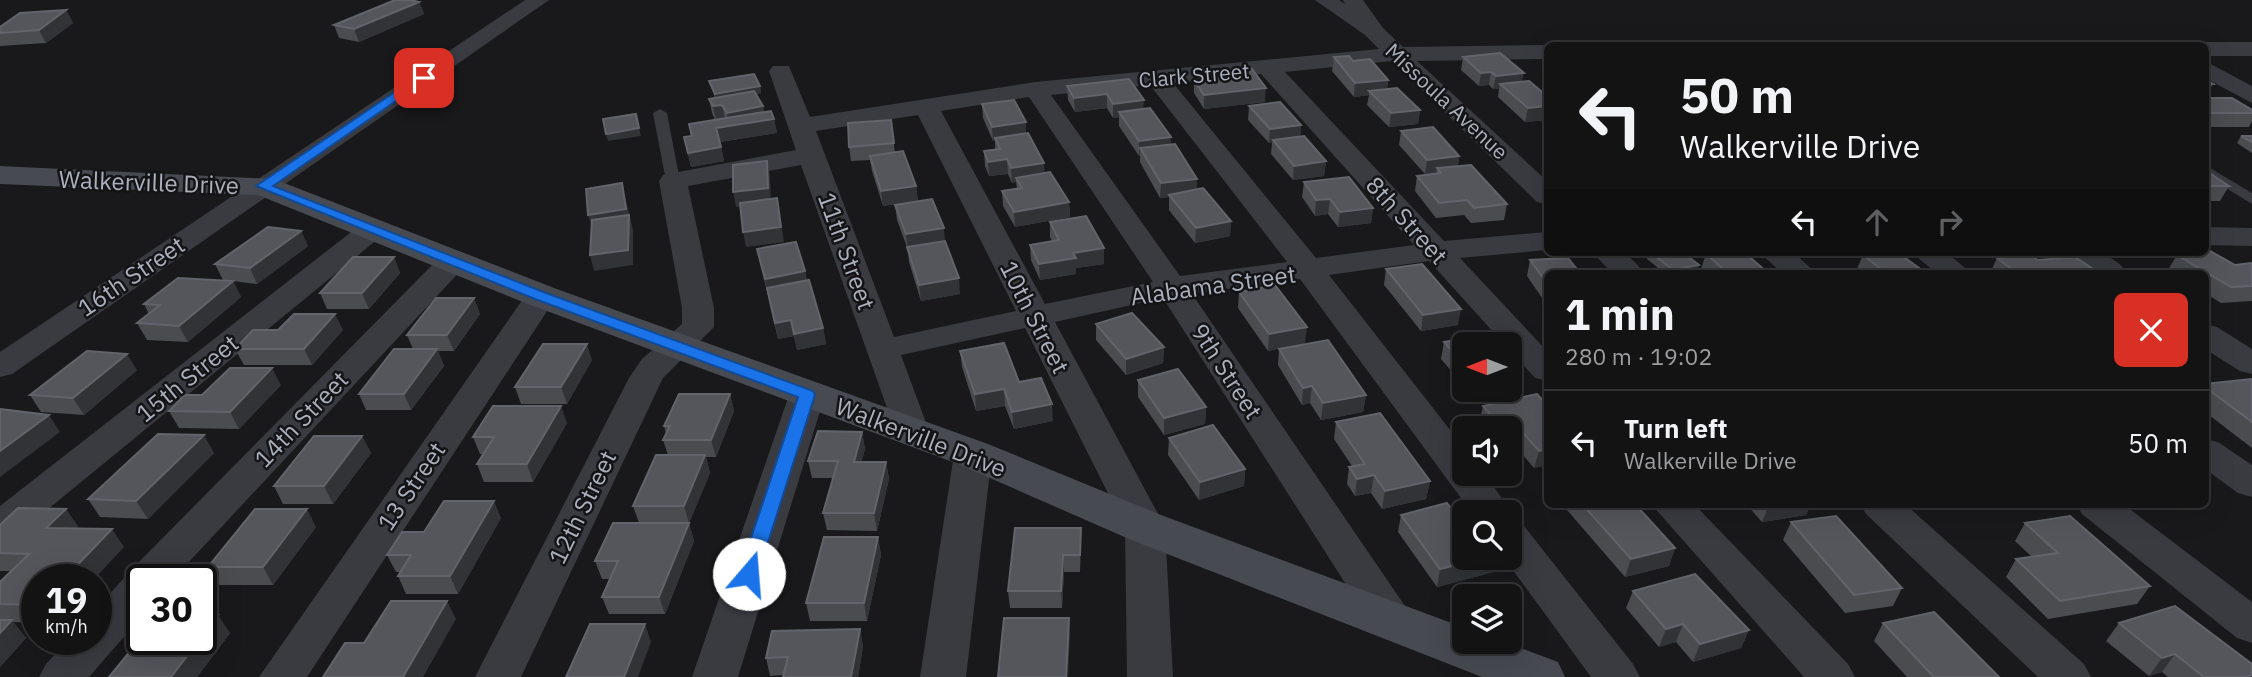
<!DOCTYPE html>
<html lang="en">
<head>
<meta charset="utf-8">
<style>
  :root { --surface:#131314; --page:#202022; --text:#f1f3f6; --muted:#9d9ea0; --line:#323234 }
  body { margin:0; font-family:"IBM Plex Sans",sans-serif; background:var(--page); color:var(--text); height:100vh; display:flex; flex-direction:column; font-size:26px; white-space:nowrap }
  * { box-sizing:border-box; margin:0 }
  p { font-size:23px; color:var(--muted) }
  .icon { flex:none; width:38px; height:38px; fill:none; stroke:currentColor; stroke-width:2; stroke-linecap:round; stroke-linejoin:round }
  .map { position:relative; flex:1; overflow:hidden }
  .drawer { position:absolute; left:1544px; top:270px; width:665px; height:238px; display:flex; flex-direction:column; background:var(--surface); border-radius:10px; box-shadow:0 7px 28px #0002,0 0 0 2px var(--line) }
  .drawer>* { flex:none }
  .hud { position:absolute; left:1544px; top:42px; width:665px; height:214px; border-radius:10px; box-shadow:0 7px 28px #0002,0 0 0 2px var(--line); background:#131314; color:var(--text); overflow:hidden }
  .needle { width:46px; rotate:270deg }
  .fabs { position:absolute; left:1452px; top:332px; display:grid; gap:14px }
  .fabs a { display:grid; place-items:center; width:70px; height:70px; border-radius:10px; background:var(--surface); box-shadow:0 7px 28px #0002,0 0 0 2px var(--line); font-size:35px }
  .speed { position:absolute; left:21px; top:564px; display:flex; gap:14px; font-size:35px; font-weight:700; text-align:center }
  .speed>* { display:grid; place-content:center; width:91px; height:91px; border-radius:50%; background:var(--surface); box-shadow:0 7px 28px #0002,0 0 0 2px var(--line); line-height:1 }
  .speed small { font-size:18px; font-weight:400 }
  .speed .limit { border:4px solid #111; border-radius:10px; background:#fff; color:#111 }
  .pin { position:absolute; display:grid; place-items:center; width:60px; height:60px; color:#fff; margin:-30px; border-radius:14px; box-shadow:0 4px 10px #0006 }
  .me { position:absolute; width:77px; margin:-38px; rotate:18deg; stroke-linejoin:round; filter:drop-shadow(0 0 5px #0008) }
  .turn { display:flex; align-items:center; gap:24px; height:147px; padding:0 21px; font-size:32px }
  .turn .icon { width:91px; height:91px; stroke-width:2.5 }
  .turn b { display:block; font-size:49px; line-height:60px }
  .lanes { display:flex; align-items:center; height:66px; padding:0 21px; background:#0003; justify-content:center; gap:35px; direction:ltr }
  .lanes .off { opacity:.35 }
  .round { display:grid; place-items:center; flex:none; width:74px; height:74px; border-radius:10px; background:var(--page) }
  .head { display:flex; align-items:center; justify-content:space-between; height:119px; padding:0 21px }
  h1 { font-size:42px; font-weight:700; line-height:52px }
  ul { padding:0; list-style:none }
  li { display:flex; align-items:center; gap:21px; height:105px; padding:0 21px; border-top:2px solid var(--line) }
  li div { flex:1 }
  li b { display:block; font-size:26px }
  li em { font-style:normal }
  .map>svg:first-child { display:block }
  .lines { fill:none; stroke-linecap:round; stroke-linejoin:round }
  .lane { fill:#393b41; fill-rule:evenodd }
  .street { fill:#393b41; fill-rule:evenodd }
  .secondary { fill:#474a51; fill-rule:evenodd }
  .wall { fill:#4a4c50 }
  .shaded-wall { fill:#323336 }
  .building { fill:#55565c; stroke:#62646b; stroke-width:2 }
  .route { fill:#1a73e8; stroke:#114b97; stroke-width:2 }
  .labels { text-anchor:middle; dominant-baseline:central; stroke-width:5; stroke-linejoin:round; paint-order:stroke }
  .far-street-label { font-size:21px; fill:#aab0bc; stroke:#141416 }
  .street-label { font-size:24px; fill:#aab0bc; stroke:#141416 }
</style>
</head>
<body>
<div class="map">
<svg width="2252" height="677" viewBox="0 0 2252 677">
  <rect width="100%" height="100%" fill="#19191b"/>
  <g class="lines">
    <path class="lane" d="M660,109L667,113L680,181L673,185L666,181L653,113Z
      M2205,165L2252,193V204L2205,175Z"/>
    <path class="street" d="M525,0H549L12,374L0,377V352Z
      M1315,0H1339L1345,4L1343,0H1363L1383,28L1403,47L1547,45L1548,46L1547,59L1417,61L1547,181V204L1537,202L1392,61L1285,72L1444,241L1547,232V250L1460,258L1547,351V381L1535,378L1510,351V345H1505L1429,261L1329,275L1465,449V474H1484L1513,513L1510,517V513H1472L1300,279L1192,294L1407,609L1414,621L1407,633L1392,638L1377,633L1163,298L1055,322L1165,527L1173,677H1127L1125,527L1025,328L901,355L929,431L924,439L911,443L898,439L801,165L688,186L714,308V327L663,378L521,677H475L629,378L642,359L682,324V308L659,181L663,175L673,173L796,150L769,71L773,66H789L810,117L1035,82L1379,49L1365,35ZM1261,74L1414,245L1316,258L1173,83ZM1150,85L1287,262L1180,276L1051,95ZM1029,97L1153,282L1045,304L941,111ZM918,115L1016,311L894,337L816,131Z
      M2205,42H2252V56H2205V46H2196Z
      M2205,61L2252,86V103L2205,78Z
      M374,219L384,222L389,228L384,234L14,537L0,541V506L364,222Z
      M2205,227L2252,228V246L2205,245Z
      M454,251L465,254L469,260L465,266L173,579H142V616L89,677H39L46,664L69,639H96V609L133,568L443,254Z
      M1592,252H1625L1645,273H1612Z
      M1759,252H1793L1816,273H1782Z
      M1911,252H1946L1971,273H1936Z
      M2064,252C2088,252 2112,250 2127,273H2091Z
      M541,286L552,289L557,296L307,677H259L530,289Z
      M2205,324L2217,327L2252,349V374L2240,371L2205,349Z
      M807,384L819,387L825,395L738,677H692L789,395L795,387Z
      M2205,439L2218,442L2252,465V497L2238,493L2205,469Z
      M973,442L986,445L992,454L966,677H920L954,454L960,445Z
      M1651,504H1694L1848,664L1855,677H1804Z
      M1860,504H1905L2084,664L2091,677H2038L1866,514Z
      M2076,504H2123L2252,602V643L2237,638L2082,514Z
      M1510,522L1524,526L1633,664L1640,677H1591L1504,558H1510Z"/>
    <path class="secondary" d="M0,166L274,179L554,288L988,444L1161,515L1465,628V642H1505L1558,662L1565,677H1482L1129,539L958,464L528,304L258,195L0,184Z"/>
  </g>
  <path class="wall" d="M419,2L424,14L359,42L339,38L334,25Z
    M66,10L73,23L46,43L0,46V27Z
    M1334,57L1353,61L1388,80L1387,89L1420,110L1418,124L1389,127L1367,105L1369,95L1354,97L1332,71Z
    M1463,57L1522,81L1547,96V120L1525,122L1498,97L1499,89H1493L1489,85L1479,86L1461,70Z
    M1222,72L1265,102L1204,109L1194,93V80L1222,77Z
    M1129,79L1143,109L1171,144L1197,190L1231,221L1230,236L1195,243L1169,210V197L1160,198L1140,162V156H1139L1119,126V117L1113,118L1107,108L1075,112L1068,100L1067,86Z
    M2205,79L2213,84L2205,97Z
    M709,81L760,86L761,93L756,94L763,106L764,112L774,119L777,133L720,142L724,161L691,167L684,137L691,136L689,124L715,120L712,113L709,99L715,98Z
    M2205,98L2252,110V121L2249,127H2205Z
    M982,104L1026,122V134L1044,173L1069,202L1070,217L1015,227L1003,206L1002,191L1017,189L1016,182L1012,183L1008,174L989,176L985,166L984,151L995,150V141H993L983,118Z
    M1249,106L1301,125L1300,136L1326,161L1324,176L1293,180L1271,154L1272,143H1269L1248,120Z
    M891,120L895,153L916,186L918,201L883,206L872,171L870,160L851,161L849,147Z
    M1401,131L1459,156L1458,166L1507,204L1504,220L1471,223L1464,215L1436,218L1415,191L1417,176L1436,174V173L1425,174L1399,145Z
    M2241,136H2252V153L2237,143Z
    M2205,170L2229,186L2220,201H2205Z
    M1304,182L1373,208L1371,223L1338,227L1328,214L1315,216L1302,197Z
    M895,205L945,241L960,294L921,301L909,262L908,250L897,220Z
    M1050,222L1104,264L1076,268V274L1040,280L1031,260L1030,245L1052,241L1050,237Z
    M301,231L308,246L257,284L233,281L241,297L188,342L147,340L137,323L149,314L144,304L223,280L215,264Z
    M757,249L805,271L807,281L823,328L826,344L797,350L794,336L778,339Z
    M1649,252H1682L1699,265L1697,273H1664L1647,259Z
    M1706,254L1768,273H1705L1701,269Z
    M1863,255L1926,273H1859L1856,271Z
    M2177,255L2235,265L2252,263V301L2221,303L2205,293V273H2172L2168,270Z
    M394,257L400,273L369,309H327L320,293Z
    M1997,258L2038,260L2099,273H1990Z
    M1530,260L1547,273V305L1527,276Z
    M1386,269L1458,325L1421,331L1384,285Z
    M1239,292L1305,343L1268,351L1238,308Z
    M474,298L480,314L454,351H438L444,366L411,410H366L359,394L413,349L407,335Z
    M1096,324L1164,347L1163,363L1126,375L1096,340Z
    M343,330L312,365H244L235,349Z
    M1444,342L1465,345V387L1441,359Z
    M2205,343L2210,347L2205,355Z
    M1279,349L1366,395L1363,412L1321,420L1310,403L1302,405L1278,365Z
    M960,351L1019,382L1053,421L1014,429L1005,406L976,411L962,367Z
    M592,360L567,404H521L515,387Z
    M137,370L84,415L41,412L30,395Z
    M2252,379V448L2205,412V384Z
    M1138,380L1206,407L1205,424L1164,435L1138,397Z
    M281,385L239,429L179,428L169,411L202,395Z
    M1468,390H1510L1517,393L1477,401Z
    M730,394L734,411L716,457H706L710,473L689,523L694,541L665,614H609L602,597L610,579H602L595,561L639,523L633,506L668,455L663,440L666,434L664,426Z
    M1547,405V465L1534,468L1512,442L1510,443V429H1484L1479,423L1483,406Z
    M1336,422L1430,481L1426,499L1382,509L1371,493L1355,496L1347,484L1349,467L1352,466L1334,439Z
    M567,423L533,482H484L477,464L483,454H480L473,437Z
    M862,432L865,449L861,462H886L889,479L877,531L827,530L823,513L833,478H812L808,461Z
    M362,436L371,453L333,504H283L274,486Z
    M1169,438L1245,469L1244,486L1199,500L1168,455Z
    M214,453L148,519L100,517L88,499Z
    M1569,504H1635L1675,548L1669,566L1625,577L1567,510Z
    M1746,504H1811L1806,515L1762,522Z
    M1401,515L1465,558H1504L1501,570L1437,587L1398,532Z
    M501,518L458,594H406L398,576L400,572H396L387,555L424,532Z
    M1791,522L1902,588L1893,606L1845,613L1783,540Z
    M2025,523L2150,586L2137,604L2048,619L2006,577L2016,559L2032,557L2015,541Z
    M0,525L78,526L75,529L124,547L37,579V623L13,622L26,638L0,667V582L11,571H0Z
    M316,527L273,585H219L208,567Z
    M1081,528L1080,572H1064L1062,608H1010L1008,591Z
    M878,537L881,555L867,621H810L806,603Z
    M1633,591L1749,630L1741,648L1693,662L1676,642L1659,647L1626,608Z
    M1883,623L1999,677H1907L1874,641Z
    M2119,623L2252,677H2168L2162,672L2149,676L2106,641Z
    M860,629L863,647L858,677H783V675L770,676L766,658Z
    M230,633L197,677H109L136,644L131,638Z"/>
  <path class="shaded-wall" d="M419,2L424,14L359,42L354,29Z
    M66,10L73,23L46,43L39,30Z
    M1491,72L1489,85L1479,86L1481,73Z
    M1524,73L1521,86L1500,84L1499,89H1493L1496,76Z
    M1388,80L1386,94L1369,91V95L1354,97L1355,83Z
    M760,86L761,93L716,101L715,94Z
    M1266,88L1265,102L1204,109V95Z
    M1107,94V108L1075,112L1074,98Z
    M1144,100L1143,113L1119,112V117L1113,118V104Z
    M722,105L725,119L716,120L713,106Z
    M763,106L766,120L774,119L777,133L719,142L716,128L729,126L727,113Z
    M1547,106V120L1525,122L1528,108Z
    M1420,110L1418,124L1389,127L1391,113Z
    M1026,122V136L995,138V141H993L992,127Z
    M1301,125L1300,139L1273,140L1272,143H1269L1270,129Z
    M639,128L641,136L608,141L606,134Z
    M1171,137V151L1140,148V156H1139V141Z
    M721,147L724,161L691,167L688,153Z
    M1459,156L1457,171L1437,168L1436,173L1425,174L1427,160Z
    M1007,159L1008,174L989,176L988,162Z
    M767,161L770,176L771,203L736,207L733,192Z
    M1326,161L1324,176L1293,180L1294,166Z
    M1044,163L1045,178H1016V182L1012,183L1011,168Z
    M1197,179V193L1169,195V197L1160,198L1161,183Z
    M622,183L633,230V265L594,271L590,255L593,231L588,215Z
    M916,186L918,201L883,206L881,191Z
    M777,198L784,242L746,247L743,232Z
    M1330,199L1328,214L1315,216L1316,200Z
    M1069,202L1070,217L1015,227L1014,212Z
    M1373,208L1371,223L1338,227L1340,212Z
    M1231,221L1230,236L1195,243L1196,228Z
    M944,228L945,243L908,250L906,234Z
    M301,231L308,246L257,284L250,268Z
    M1104,248V264L1076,268V274L1040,280L1039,264L1073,253Z
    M394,257L400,273L369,309L362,293Z
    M1699,265L1697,273H1672L1673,270Z
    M805,271L808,287L768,295L765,279Z
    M959,278L960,294L921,301L919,285Z
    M233,281L241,297L188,342L179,326Z
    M474,298L480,314L454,351L447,335Z
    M1461,309L1458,325L1421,331L1423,315Z
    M335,314L343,330L312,365L304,349Z
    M791,320L794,336L778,339L775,323Z
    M1307,327L1305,343L1268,351L1269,334Z
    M823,328L826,344L797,350L794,334Z
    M587,344L592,360L567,404L561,387Z
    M1164,347L1163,363L1126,375V359Z
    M437,349L444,366L411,410L404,394Z
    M127,354L137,370L84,415L73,398Z
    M272,368L281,385L239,429L230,412Z
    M1521,376L1517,393L1477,401L1479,390H1510V379Z
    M1312,386L1310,403L1302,405L1303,388Z
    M1004,389L1005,406L976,411L975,394Z
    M730,394L734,411L716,457L711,440Z
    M1366,395L1363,412L1321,420L1323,403Z
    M1052,404L1053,421L1014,429L1012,412Z
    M561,406L567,423L533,482L527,464Z
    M1206,407L1205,424L1164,435V418Z
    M49,415L60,432L0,477V451Z
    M1516,425L1512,442L1510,443V429L1502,428Z
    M862,432L865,449L857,479L854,462Z
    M204,435L214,453L148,519L136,501Z
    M362,436L371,453L333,504L324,486Z
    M1547,449V465L1534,468L1539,451Z
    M705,455L710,473L689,523L684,506Z
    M886,462L889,479L877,531L874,513Z
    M1245,469L1244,486L1199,500L1200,482Z
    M1374,475L1371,493L1355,496L1357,479Z
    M1430,481L1426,499L1382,509L1385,491Z
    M494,501L501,518L458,594L450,576Z
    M1774,504H1811L1806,515L1762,522L1769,505Z
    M66,509L78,526L58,546L46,528Z
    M307,509L316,527L273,585L263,567Z
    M689,523L694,541L665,614L659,597Z
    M1081,528V545L1080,572V555Z
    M112,529L124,547L94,579H64Z
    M878,537L881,555L867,621L864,603Z
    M1675,548L1669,566L1625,577L1631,559Z
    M1063,555L1064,572L1062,608L1061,591Z
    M1482,558H1504L1501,570L1437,587L1440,569Z
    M447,601L456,619L423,677H403Z
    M218,615L230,633L197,677H171L200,639H201V637Z
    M1069,618L1070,636L1068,677H1066Z
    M12,620L26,638L0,667V633Z
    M645,624L651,642L638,677H624Z
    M1683,624L1676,642L1659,647L1666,629Z
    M860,629L863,647L858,677H851Z
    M1749,630L1741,648L1693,662L1700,644Z
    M2175,654L2162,672L2149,676L2162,658Z"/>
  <path class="building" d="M395,0H410L419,2L354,29L334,25Z
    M66,10L39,30L0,33V27L20,13Z
    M1500,53L1524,73L1496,76L1491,72L1481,73L1463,57Z
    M1349,56L1353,61L1370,59L1388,80L1355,83L1334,57Z
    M1252,69L1266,88L1204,95L1194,80L1225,77L1222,72Z
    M754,74L760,86L715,94L709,81Z
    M1129,79L1144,100L1113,104L1107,94L1074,98L1067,86Z
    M2205,79L2213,84H2205Z
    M1529,81L1547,96V106L1528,108L1500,84Z
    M1397,88L1420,110L1391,113L1369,91Z
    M754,91L763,106L727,113L722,105L713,106L709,99Z
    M2205,98H2232L2252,110V113H2205Z
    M1014,100L1026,122L992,127L982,104Z
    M1280,102L1301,125L1270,129L1249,106Z
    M1150,108L1171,137L1139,141L1119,112Z
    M771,111L774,119L716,128L721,147L688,153L684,137L692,136L689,124Z
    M636,114L639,128L606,134L603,119Z
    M891,120L894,143L849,147L848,123Z
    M1433,127L1459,156L1427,160L1401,131Z
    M1028,133L1044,163L1011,168L1007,159L988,162L984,151L1000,149L995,138Z
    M1304,136L1326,161L1294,166L1273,140Z
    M2241,136H2252V142Z
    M1175,144L1197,179L1161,183L1140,148Z
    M903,151L916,186L881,191L870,156Z
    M767,161L768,188L733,192V165Z
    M1471,165L1507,204L1474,208L1467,200L1439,203L1417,176L1441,173L1437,168Z
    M2205,170L2229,186H2205Z
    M1050,172L1069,202L1014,212L1002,191L1022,188L1016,178Z
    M1349,177L1373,208L1340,212L1330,199L1316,200L1304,182Z
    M622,183L626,209L588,215L586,189Z
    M1203,188L1231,221L1196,228L1169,195Z
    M777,198L781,227L743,232L740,203Z
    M932,199L944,228L906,234L895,205Z
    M629,215L628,250L590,255L592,220Z
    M1086,216L1104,248L1073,253L1076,258L1039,264L1030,245L1059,240L1050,222Z
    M268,227L301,231L250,268L215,264Z
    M945,241L959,278L919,285L907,247Z
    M796,242L805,271L765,279L757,249Z
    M2205,251H2210L2235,265L2252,263V286L2231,287L2177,255Z
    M1650,252H1682L1699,265L1673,270Z
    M1718,252H1744L1768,273H1728L1706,254Z
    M1885,252H1897L1926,273H1886L1863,255Z
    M2029,255L2038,260L2075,257L2099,273H2017L1997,258Z
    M353,257H394L362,293H320Z
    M1568,258L1580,273H1547V283L1530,260Z
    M1422,264L1461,309L1423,315L1386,269Z
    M178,278L233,281L179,326L137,323L160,305L144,304Z
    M809,280L823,328L794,334L791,320L775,323L767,288Z
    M1275,285L1307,327L1269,334L1239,292Z
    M436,298H474L447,335H407Z
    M1132,313L1164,347L1126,359L1096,324Z
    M294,314H335L304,349H235L253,330H278Z
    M1484,335L1493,345H1465V366L1444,342Z
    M1328,340L1366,395L1323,403L1312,386L1303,388L1279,349Z
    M1004,343L1019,382L1041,378L1052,404L1012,412L1004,389L975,394L960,351Z
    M543,344H587L561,387H515Z
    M394,349H437L404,394H359Z
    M87,351L127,354L73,398L30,395Z
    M1510,364L1521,376L1510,379Z
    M230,368H272L230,412L169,411L185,395H202Z
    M1178,369L1206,407L1164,418L1138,380Z
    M2252,379V422L2205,387V384Z
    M679,394H730L711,440H663L670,426H664Z
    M1537,394L1547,405V449L1539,451L1516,425L1502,428L1483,406Z
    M493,406H561L527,464H477L494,437H473Z
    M0,409L49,415L0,451Z
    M1380,413L1430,481L1385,491L1374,475L1357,479L1349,467L1365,464L1336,422Z
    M1213,425L1245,469L1200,482L1169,438Z
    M818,431L862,432L854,462H886L874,513H823L838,461H808Z
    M158,434L204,435L136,501L88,499Z
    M314,436H362L324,486H274Z
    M656,455H705L684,506H633Z
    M444,501H494L450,576H398L411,555H387L402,532H424Z
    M1447,503L1465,527V558H1482L1440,569L1401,515Z
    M1582,504H1635L1675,548L1631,559Z
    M18,508L66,509L46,528L112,529L64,579H37V605L0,604V582L29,554L0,553V525Z
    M255,509H307L263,567H208Z
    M1836,516L1902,588L1854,595L1791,522Z
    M2070,516L2150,586L2060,601L2016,559L2058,553L2025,523Z
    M613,523H689L659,597H602L618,561H595Z
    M1015,528H1081L1080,555H1063L1061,591H1008Z
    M824,537H878L864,603H806Z
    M1695,574L1749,630L1700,644L1683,624L1666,629L1633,591Z
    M391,601H447L403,677H323L345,643H364Z
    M2175,606L2252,664V675L2247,677H2204L2175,654L2162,658L2119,623Z
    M1934,612L1999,677H1934L1883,623Z
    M201,615H218L201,637Z
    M1004,618H1069L1066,677H998Z
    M0,620H12L0,633Z
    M590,624H645L624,677H566Z
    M142,625V639H200L171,677H109L141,638H131Z
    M860,629L851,677H783L788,657L766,658L772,631Z"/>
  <path class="route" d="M420,75L429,78L273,186L546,293L813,391L815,395L756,580H742L739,574L798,397L535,299L256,186Z"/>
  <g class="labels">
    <g class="far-street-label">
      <text transform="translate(1194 75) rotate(-5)">Clark Street</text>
      <text transform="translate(1447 101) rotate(43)">Missoula Avenue</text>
    </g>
    <g class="street-label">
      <text transform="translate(149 182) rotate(2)">Walkerville Drive</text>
      <text transform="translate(1407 220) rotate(48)">8th Street</text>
      <text transform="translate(847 251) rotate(70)">11th Street</text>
      <text transform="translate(131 276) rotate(-34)">16th Street</text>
      <text transform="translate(1213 285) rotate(-8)">Alabama Street</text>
      <text transform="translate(1035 317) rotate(63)">10th Street</text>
      <text transform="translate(1227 371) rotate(57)">9th Street</text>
      <text transform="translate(187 378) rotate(-39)">15th Street</text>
      <text transform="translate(301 419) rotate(-46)">14th Street</text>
      <text transform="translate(921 437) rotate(21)">Walkerville Drive</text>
      <text transform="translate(411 486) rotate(-56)">13 Street</text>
      <text transform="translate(582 507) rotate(-64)">12th Street</text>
    </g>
  </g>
</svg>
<div class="fabs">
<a><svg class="needle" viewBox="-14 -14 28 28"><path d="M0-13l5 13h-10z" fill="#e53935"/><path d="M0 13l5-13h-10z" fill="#9d9ea0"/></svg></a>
<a><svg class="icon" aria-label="sound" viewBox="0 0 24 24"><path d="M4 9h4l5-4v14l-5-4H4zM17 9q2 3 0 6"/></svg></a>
<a><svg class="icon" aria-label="search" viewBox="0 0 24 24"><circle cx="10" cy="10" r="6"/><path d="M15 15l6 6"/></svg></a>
<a><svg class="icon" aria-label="layers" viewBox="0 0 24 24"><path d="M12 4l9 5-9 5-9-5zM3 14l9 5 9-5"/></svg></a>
</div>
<div class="speed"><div>19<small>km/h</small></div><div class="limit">30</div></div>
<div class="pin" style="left:424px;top:78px;background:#d93025"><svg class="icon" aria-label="arrive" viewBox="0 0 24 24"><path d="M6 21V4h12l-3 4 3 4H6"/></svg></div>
<svg class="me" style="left:749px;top:574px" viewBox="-20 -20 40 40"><circle r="19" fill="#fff"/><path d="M0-13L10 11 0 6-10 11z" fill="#1a73e8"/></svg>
<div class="hud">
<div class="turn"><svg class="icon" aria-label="left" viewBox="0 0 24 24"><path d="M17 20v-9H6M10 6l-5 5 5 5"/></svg><div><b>50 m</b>Walkerville Drive</div></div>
<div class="lanes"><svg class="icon" aria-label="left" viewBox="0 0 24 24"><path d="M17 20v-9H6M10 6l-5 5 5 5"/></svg><svg class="icon off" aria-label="ahead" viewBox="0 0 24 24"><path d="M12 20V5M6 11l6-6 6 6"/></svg><svg class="icon off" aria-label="right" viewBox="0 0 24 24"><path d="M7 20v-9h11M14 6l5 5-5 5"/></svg></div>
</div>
<section class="drawer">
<div class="head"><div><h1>1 min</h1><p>280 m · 19:02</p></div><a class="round" style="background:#d93025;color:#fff"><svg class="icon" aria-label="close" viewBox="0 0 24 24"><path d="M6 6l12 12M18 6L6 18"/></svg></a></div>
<ul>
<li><svg class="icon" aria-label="left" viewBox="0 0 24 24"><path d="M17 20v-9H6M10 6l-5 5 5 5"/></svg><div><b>Turn left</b><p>Walkerville Drive</p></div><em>50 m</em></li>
</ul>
</section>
</div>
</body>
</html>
